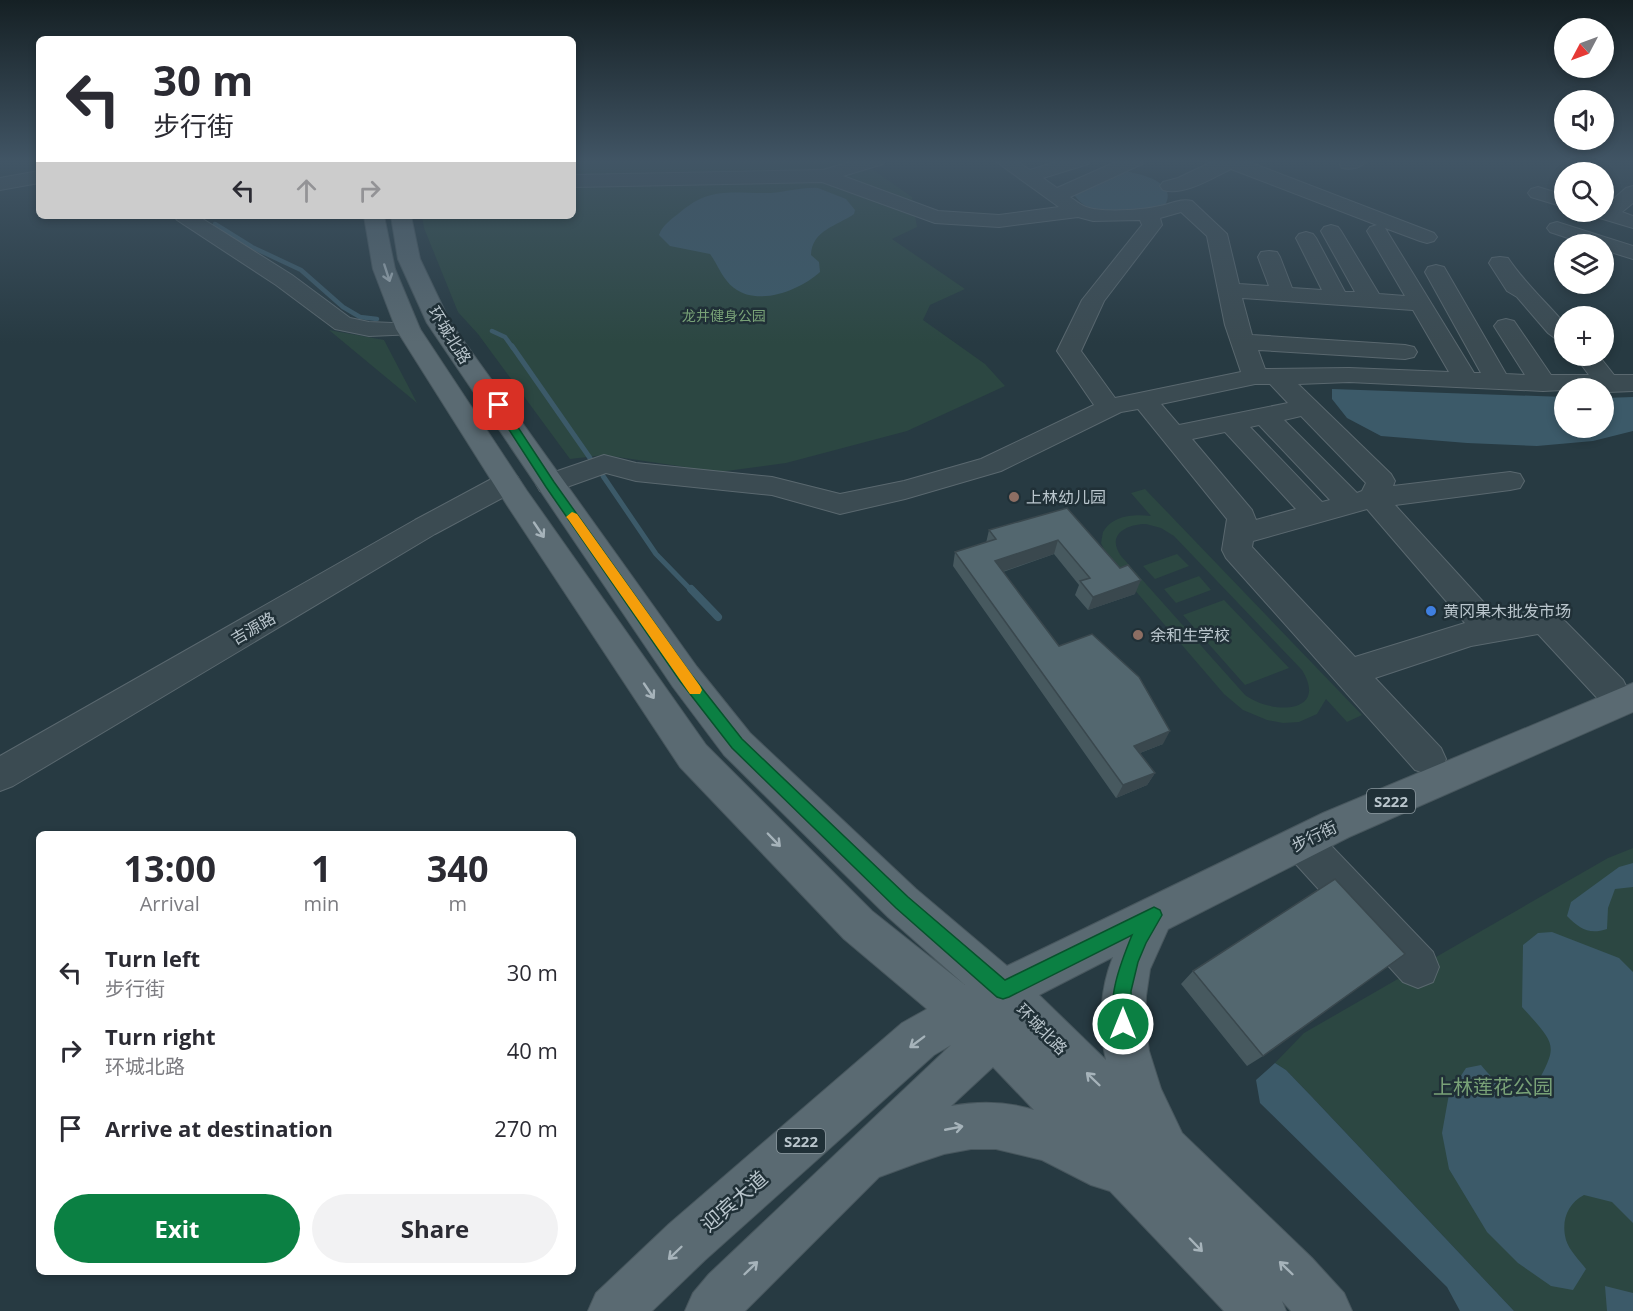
<!DOCTYPE html>
<html lang="en">
<head>
<meta charset="utf-8">
<style>
  :root { --surface:#fff; --page:#f2f2f3; --text:#2b2b33; --muted:#7c7c81; --accent:#0b8043 }
  body { margin:0; font-family:"Open Sans","Noto Sans SC",sans-serif; background:var(--page); color:var(--text); height:100vh; display:flex; flex-direction:column; font-size:22px; white-space:nowrap }
  * { box-sizing:border-box; margin:0 }
  p { font-size:20px; color:var(--muted) }
  .icon { flex:none; width:33px; height:33px; fill:none; stroke:currentColor; stroke-width:2; stroke-linecap:round; stroke-linejoin:round }
  .map { position:relative; flex:1; overflow:hidden }
  .details { position:absolute; left:36px; top:831px; width:540px; height:444px; display:flex; flex-direction:column; background:var(--surface); border-radius:9px; box-shadow:0 3px 9px #0003 }
  .details>* { flex:none }
  .guide { position:absolute; left:36px; top:36px; width:540px; height:183px; border-radius:9px; box-shadow:0 3px 9px #0003; background:#fff; color:var(--text); overflow:hidden }
  .needle { width:39px; rotate:229deg }
  .controls { position:absolute; left:1554px; top:18px; display:grid; gap:12px }
  .controls a { display:grid; place-items:center; width:60px; height:60px; border-radius:50%; background:var(--surface); box-shadow:0 3px 9px #0003; font-size:30px }
  .pin { position:absolute; display:grid; place-items:center; width:51px; height:51px; color:#fff; margin:-26px; border-radius:12px; box-shadow:0 3px 9px #0006 }
  .me { position:absolute; width:66px; margin:-33px; rotate:0deg; stroke-linejoin:round; filter:drop-shadow(0 0 4px #0008) }
  .turn { display:flex; align-items:center; gap:21px; height:126px; padding:0 18px; font-size:27px }
  .turn .icon { width:78px; height:78px; stroke-width:2.5 }
  .turn b { display:block; font-size:42px; line-height:51px }
  .lanes { display:flex; align-items:center; height:57px; padding:0 18px; background:#0003; justify-content:center; gap:30px; direction:ltr }
  .lanes .off { opacity:.35 }
  .eta { display:flex; justify-content:space-evenly; align-items:center; height:102px; text-align:center }
  .eta b { font-size:36px; font-weight:700; line-height:42px }
  .primary-button { display:flex; gap:12px; margin-top:auto; padding:12px 18px }
  .primary-button a { flex:1; height:69px; border-radius:36px; background:var(--accent); color:#fff; font-size:24px; font-weight:700; line-height:69px; text-align:center }
  .primary-button a+a { background:var(--page); color:var(--text) }
  ul { padding:0; list-style:none }
  li { display:flex; align-items:center; gap:18px; height:78px; padding:0 18px }
  li div { flex:1 }
  li b { display:block; font-size:22px }
  li em { font-style:normal }
  .map>svg:first-child { display:block }
  .green { fill:#2c4742; fill-rule:evenodd }
  .water { fill:#3c5a69 }
  .lines { fill:none; stroke-linecap:round; stroke-linejoin:round }
  .stream-far2 { stroke:#3c5a69; stroke-width:4.5 }
  .stream-far1 { stroke:#3c5a69; stroke-width:5 }
  .stream { stroke:#3c5a69; stroke-width:8 }
  .minor-casing { stroke:#5a686f; stroke-width:2 }
  .major-casing { stroke:#48575e; stroke-width:2 }
  .minor { fill:#3b4b52; fill-rule:evenodd }
  .major { fill:#5a6a72; fill-rule:evenodd }
  .wall { fill:#47595f }
  .shaded-wall { fill:#3a484e }
  .building { fill:#53676f; stroke:#3a484e; stroke-width:1.5 }
  .oneway { stroke:#a6b3ba }
  .route { fill:#0b8043; stroke:#07532c; stroke-width:1.5 }
  .slow { fill:#f59e0b }
  .education-dot { fill:#8d6e63; stroke:#203037; stroke-width:2 }
  .shop-dot { fill:#3f7fe0; stroke:#203037; stroke-width:2 }
  .labels { text-anchor:middle; dominant-baseline:central; stroke-width:5; stroke-linejoin:round; paint-order:stroke }
  .far-park-label { font-size:14px; fill:#78a177; stroke:#203037 }
  .shield { fill:#203037; stroke:#8b989f; stroke-width:1.5 }
  .shield-label { font-size:15px; font-weight:bold; fill:#b9c5cc }
  .street-label { font-size:16px; fill:#b9c5cc; stroke:#203037 }
  .poi-label { font-size:16px; fill:#b9c5cc; stroke:#203037; text-anchor:start }
  .near-park-label { font-size:20px; fill:#78a177; stroke:#203037 }
  .near-street-label { font-size:20px; fill:#b9c5cc; stroke:#203037 }
</style>
</head>
<body>
<div class="map">
<svg width="1633" height="1311" viewBox="0 0 1633 1311">
  <rect width="100%" height="100%" fill="#273a42"/>
  <path class="green" d="M573,160H859L912,197L917,227L892,239L965,289L930,305L923,320L985,364L1005,386L907,431L786,463L719,472L604,455L570,459L478,334L458,312L424,228L422,216H573Z
    M329,330L384,340L417,403Z
    M1145,489L1362,715L1347,722L1326,699L1317,714L1299,722L1283,723L1267,720L1243,710L1224,694L1109,560L1101,543L1103,532C1113,515 1134,514 1151,516L1131,493ZM1146,524L1161,528L1174,536L1302,670C1329,714 1272,715 1245,695L1121,556C1106,535 1126,524 1146,524Z
    M1177,554L1189,566L1155,579L1143,566Z
    M1199,576L1211,590L1176,603L1164,589Z
    M1224,600L1289,668L1245,685L1183,615Z
    M1633,848V1311H1514L1312,1097L1286,1070L1275,1063L1304,1033L1608,858Z"/>
  <path class="water" d="M1116,170C1135,172 1183,181 1163,208C1134,210 1088,223 1072,191Z
    M818,188L846,199L855,210L854,214C837,226 812,230 811,255L819,262L820,272C800,290 759,307 734,288C723,280 718,265 710,254L670,246L659,235C662,226 670,220 678,214C711,185 731,194 771,193C787,192 801,187 818,188Z
    M1332,389L1564,397V428H1604V398L1633,397V431L1593,441L1537,446L1467,443L1381,436L1347,418L1332,399Z
    M1633,863V887L1615,889L1608,908L1607,929C1589,935 1580,929 1567,916L1571,902L1619,867Z
    M1552,932L1619,958L1633,972V1223L1612,1202L1584,1195C1567,1204 1561,1221 1566,1240C1569,1250 1580,1261 1586,1269L1573,1290L1551,1286L1518,1263L1487,1232L1449,1169L1442,1133L1449,1094L1466,1068L1481,1065C1497,1084 1507,1095 1532,1093C1558,1044 1559,1048 1522,1007L1523,945L1538,933Z
    M1275,1063L1286,1070L1312,1097L1514,1311H1460L1447,1287L1260,1103L1256,1080Z
    M1605,1286L1633,1293V1311H1607Z"/>
  <g class="lines">
    <path class="stream-far2" d="M215,224L252,247L301,270L343,307L360,317L377,319
      M492,331L505,337L513,348"/>
    <path class="stream-far1" d="M512,346L590,458
      M603,476L656,554L692,591"/>
    <path class="stream" d="M691,589L718,617"/>
    <g class="minor-casing">
      <path id="minor" d="M857,160H885L883,164L843,176L938,211L999,215L1059,207L994,160H1015L1030,170L1062,160H1090L1088,164L1043,178L1057,188L1120,160H1144L1142,164L1070,197C1075,200 1080,205 1086,207C1101,213 1144,210 1160,206C1171,204 1181,198 1192,201L1227,234L1239,284L1269,286L1258,257L1261,252L1269,251L1277,252L1280,257L1292,288L1322,290L1296,238L1299,234L1306,232L1313,234L1316,238L1345,292H1355L1321,231L1324,227L1331,225L1338,227L1341,231L1379,294L1405,296L1367,231L1370,227L1377,225L1231,169C1212,178 1185,196 1163,190L1160,186L1163,182L1178,178L1216,160H1244L1434,233L1437,237L1434,241L1427,243L1420,241L1385,228L1474,373H1481L1425,272L1428,267L1436,265L1444,267L1506,374L1525,375L1494,326L1498,321L1506,319L1514,321L1551,375H1589L1575,356H1599L1614,375H1633V391L1608,392L1604,388L1543,391L1349,382L1298,384L1391,474L1395,481L1393,486L1510,472L1520,474L1524,481L1520,488L1510,490L1395,505L1497,617L1545,609L1556,612L1623,680L1628,690L1623,700L1611,704L1599,700L1538,634L1471,646L1375,678L1441,748L1446,759L1441,770L1428,774L1415,770L1226,558L1222,550L1227,519L1138,409L1121,412L1001,471L905,499L840,514L772,495L636,481L606,473L550,493L540,491L536,484L540,477L604,455L636,463L772,477L840,494L904,481L981,459L1094,405L1057,351L1082,300L1142,225L1140,220L1093,221L1078,217L999,227L935,223L822,182L573,187V175L823,170ZM1181,212L1207,236L1225,325L1241,372L1115,398L1081,351L1104,301L1162,225L1160,218ZM1242,298L1413,310L1449,372L1349,368L1265,369L1258,350L1405,359L1414,357L1417,352L1414,347L1405,345L1252,335ZM1255,384H1270L1288,403L1179,425L1161,404ZM1301,416L1366,483L1362,491L1357,493L1284,420ZM1259,425L1330,500L1322,502L1250,427ZM1225,432L1296,509L1256,520L1252,510L1192,439ZM1367,509L1465,623L1355,657L1252,547L1253,541Z
        M1343,160H1367C1362,168 1351,170 1342,168L1340,164Z
        M39,171V183L0,190V178Z
        M1633,186V203L1622,212L1633,216V228L1593,216L1590,212H1604V207L1626,188Z
        M1538,187L1564,195V207L1531,197L1528,193L1531,189Z
        M174,216H198L292,275L350,318L369,322L416,324L420,329L416,334L369,336L335,329L276,285L177,220Z
        M1557,222L1633,246V259L1604,250V244H1586L1550,232L1547,228L1550,224Z
        M1500,257L1508,258C1524,282 1545,301 1564,323V341L1556,339L1548,333L1517,297L1507,291L1489,263L1492,258Z
        M507,474L517,476L521,483L517,490L435,534L13,786L0,791V756L415,520L497,476Z
        M1307,830L1321,835L1433,952L1439,967L1433,982L1418,988L1403,982L1293,861L1288,848L1293,835Z"/>
    </g>
    <g class="major-casing">
      <path id="major" d="M364,216H384L395,269L420,329L527,491L706,745L872,911L965,985L888,917L724,755L673,687L427,323L398,259L391,216H411L420,259L450,322L697,667L750,733L916,889L1007,966L1323,813L1633,683V712L1349,837L1168,929L1150,969L1146,996L1145,1024L1149,1051L1161,1089L1182,1133L1312,1258L1344,1293L1352,1311H1291L1282,1301L1286,1311H1224L1110,1191L1091,1185L1042,1160L996,1149H971L944,1154L917,1163L879,1177L745,1311H685L693,1293L709,1274L951,1045L934,1055L705,1260L652,1311H588L596,1293L669,1224L902,1023L927,1009L844,939L680,767L507,505L396,329L373,269ZM1113,957C1100,989 1098,1026 1106,1060L1039,995ZM993,1067L1034,1110C1006,1101 979,1101 951,1106Z"/>
    </g>
    <use href="#minor" class="minor"/>
    <use href="#major" class="major"/>
  </g>
  <path class="wall" d="M1067,508L1135,594L1088,610L1075,595L1079,585L1054,554L1003,572L1059,646L1163,744L1140,753L1155,773L1147,785L1116,798L953,566L955,552L986,543L989,530Z
    M1193,971L1263,1056L1247,1066L1181,984Z"/>
  <path class="shaded-wall" d="M1058,540L1054,554L992,575L995,561Z
    M1141,580L1135,594L1088,610L1093,597Z
    M1170,731L1163,744L1127,758L1134,746Z
    M1155,773L1147,785L1116,798L1123,785Z"/>
  <path class="building" d="M1067,508L1120,568L1128,565L1141,580L1093,597L1080,581L1090,578L1058,540L995,561L1059,646L1092,634L1139,677L1170,731L1134,746L1155,773L1123,785L955,552L996,539L989,530Z
    M1335,879L1405,954L1263,1056L1193,971Z"/>
  <defs><path id="oneway-shaft" d="M-6 0H5M1.5-3L5.5 0L1.5 3" fill="none" stroke-width="1.6" stroke-linecap="round" stroke-linejoin="round" transform="scale(1.5)"/></defs>
  <g class="oneway">
    <use href="#oneway-shaft" transform="translate(387 273) rotate(72)"/>
    <use href="#oneway-shaft" transform="translate(539 530) rotate(56)"/>
    <use href="#oneway-shaft" transform="translate(649 691) rotate(56)"/>
    <use href="#oneway-shaft" transform="translate(774 840) rotate(46)"/>
    <use href="#oneway-shaft" transform="translate(917 1042) rotate(143)"/>
    <use href="#oneway-shaft" transform="translate(1093 1079) rotate(-136)"/>
    <use href="#oneway-shaft" transform="translate(954 1128) rotate(-11)"/>
    <use href="#oneway-shaft" transform="translate(1196 1245) rotate(46)"/>
    <use href="#oneway-shaft" transform="translate(675 1253) rotate(136)"/>
    <use href="#oneway-shaft" transform="translate(751 1268) rotate(-44)"/>
    <use href="#oneway-shaft" transform="translate(1286 1268) rotate(-136)"/>
  </g>
  <linearGradient id="sky" x2="0" y2="1"><stop stop-color="#152024"/><stop offset="0.47" stop-color="#415565"/><stop offset="1" stop-color="#415565" stop-opacity="0"/></linearGradient>
  <rect width="1633" height="343" fill="url(#sky)"/>
  <path class="route" d="M499,402L502,403L554,482L690,673L742,739L908,897L1005,980L1148,910L1154,907L1160,910L1162,915L1146,943L1138,962L1131,991L1132,1024L1129,1030L1123,1033L1116,1030C1105,1002 1121,962 1132,935L1009,997L1003,999L997,997L896,908L732,748L680,681L546,487L493,405Z"/>
  <path class="slow" d="M572,512L577,514L700,686L702,690L700,694H690L568,519L566,517Z"/>
  <g class="education-dot">
    <circle cx="1014" cy="497" r="6"/>
    <circle cx="1138" cy="635" r="6"/>
  </g>
  <circle class="shop-dot" cx="1431" cy="611" r="6"/>
  <g class="labels">
    <g class="far-park-label">
      <text x="724" y="315">龙井健身公园</text>
    </g>
    <g class="shield">
      <rect x="1367" y="789" width="48" height="24" rx="4.5"/>
      <rect x="777" y="1129" width="48" height="24" rx="4.5"/>
    </g>
    <g class="shield-label">
      <text x="1391" y="801">S222</text>
      <text x="801" y="1141">S222</text>
    </g>
    <g class="street-label">
      <text transform="translate(450 335) rotate(58)">环城北路</text>
      <text transform="translate(253 628) rotate(-30)">吉源路</text>
      <text transform="translate(1314 836) rotate(-26)">步行街</text>
      <text transform="translate(1042 1029) rotate(45)">环城北路</text>
    </g>
    <g class="poi-label">
      <text x="1026" y="497">上林幼儿园</text>
      <text x="1443" y="611">黄冈果木批发市场</text>
      <text x="1150" y="635">余和生学校</text>
    </g>
    <g class="near-park-label">
      <text x="1493" y="1086">上林莲花公园</text>
    </g>
    <g class="near-street-label">
      <text transform="translate(734 1201) rotate(-41)">迎宾大道</text>
    </g>
  </g>
</svg>
<div class="controls">
<a><svg class="needle" viewBox="-14 -14 28 28"><path d="M0-13l5 13h-10z" fill="#e53935"/><path d="M0 13l5-13h-10z" fill="#7c7c81"/></svg></a>
<a><svg class="icon" aria-label="sound" viewBox="0 0 24 24"><path d="M4 9h4l5-4v14l-5-4H4zM17 9q2 3 0 6"/></svg></a>
<a><svg class="icon" aria-label="search" viewBox="0 0 24 24"><circle cx="10" cy="10" r="6"/><path d="M15 15l6 6"/></svg></a>
<a><svg class="icon" aria-label="layers" viewBox="0 0 24 24"><path d="M12 4l9 5-9 5-9-5zM3 14l9 5 9-5"/></svg></a>
<a>+</a>
<a>−</a>
</div>
<div class="pin" style="left:499px;top:405px;background:#d93025"><svg class="icon" aria-label="arrive" viewBox="0 0 24 24"><path d="M6 21V4h12l-3 4 3 4H6"/></svg></div>
<svg class="me" style="left:1123px;top:1024px" viewBox="-20 -20 40 40"><circle r="17" fill="#0b8043" stroke="#fff" stroke-width="3"/><path d="M0-11L8 9 0 5-8 9z" fill="#fff"/></svg>
<div class="guide">
<div class="turn"><svg class="icon" aria-label="left" viewBox="0 0 24 24"><path d="M17 20v-9H6M10 6l-5 5 5 5"/></svg><div><b>30 m</b>步行街</div></div>
<div class="lanes"><svg class="icon" aria-label="left" viewBox="0 0 24 24"><path d="M17 20v-9H6M10 6l-5 5 5 5"/></svg><svg class="icon off" aria-label="ahead" viewBox="0 0 24 24"><path d="M12 20V5M6 11l6-6 6 6"/></svg><svg class="icon off" aria-label="right" viewBox="0 0 24 24"><path d="M7 20v-9h11M14 6l5 5-5 5"/></svg></div>
</div>
<section class="details">
<div class="eta">
<div><b>13:00</b><p>Arrival</p></div>
<div><b>1</b><p>min</p></div>
<div><b>340</b><p>m</p></div>
</div>
<ul>
<li><svg class="icon" aria-label="left" viewBox="0 0 24 24"><path d="M17 20v-9H6M10 6l-5 5 5 5"/></svg><div><b>Turn left</b><p>步行街</p></div><em>30 m</em></li>
<li><svg class="icon" aria-label="right" viewBox="0 0 24 24"><path d="M7 20v-9h11M14 6l5 5-5 5"/></svg><div><b>Turn right</b><p>环城北路</p></div><em>40 m</em></li>
<li><svg class="icon" aria-label="arrive" viewBox="0 0 24 24"><path d="M6 21V4h12l-3 4 3 4H6"/></svg><div><b>Arrive at destination</b></div><em>270 m</em></li>
</ul>
<div class="primary-button"><a>Exit</a><a>Share</a></div>
</section>
</div>
</body>
</html>
